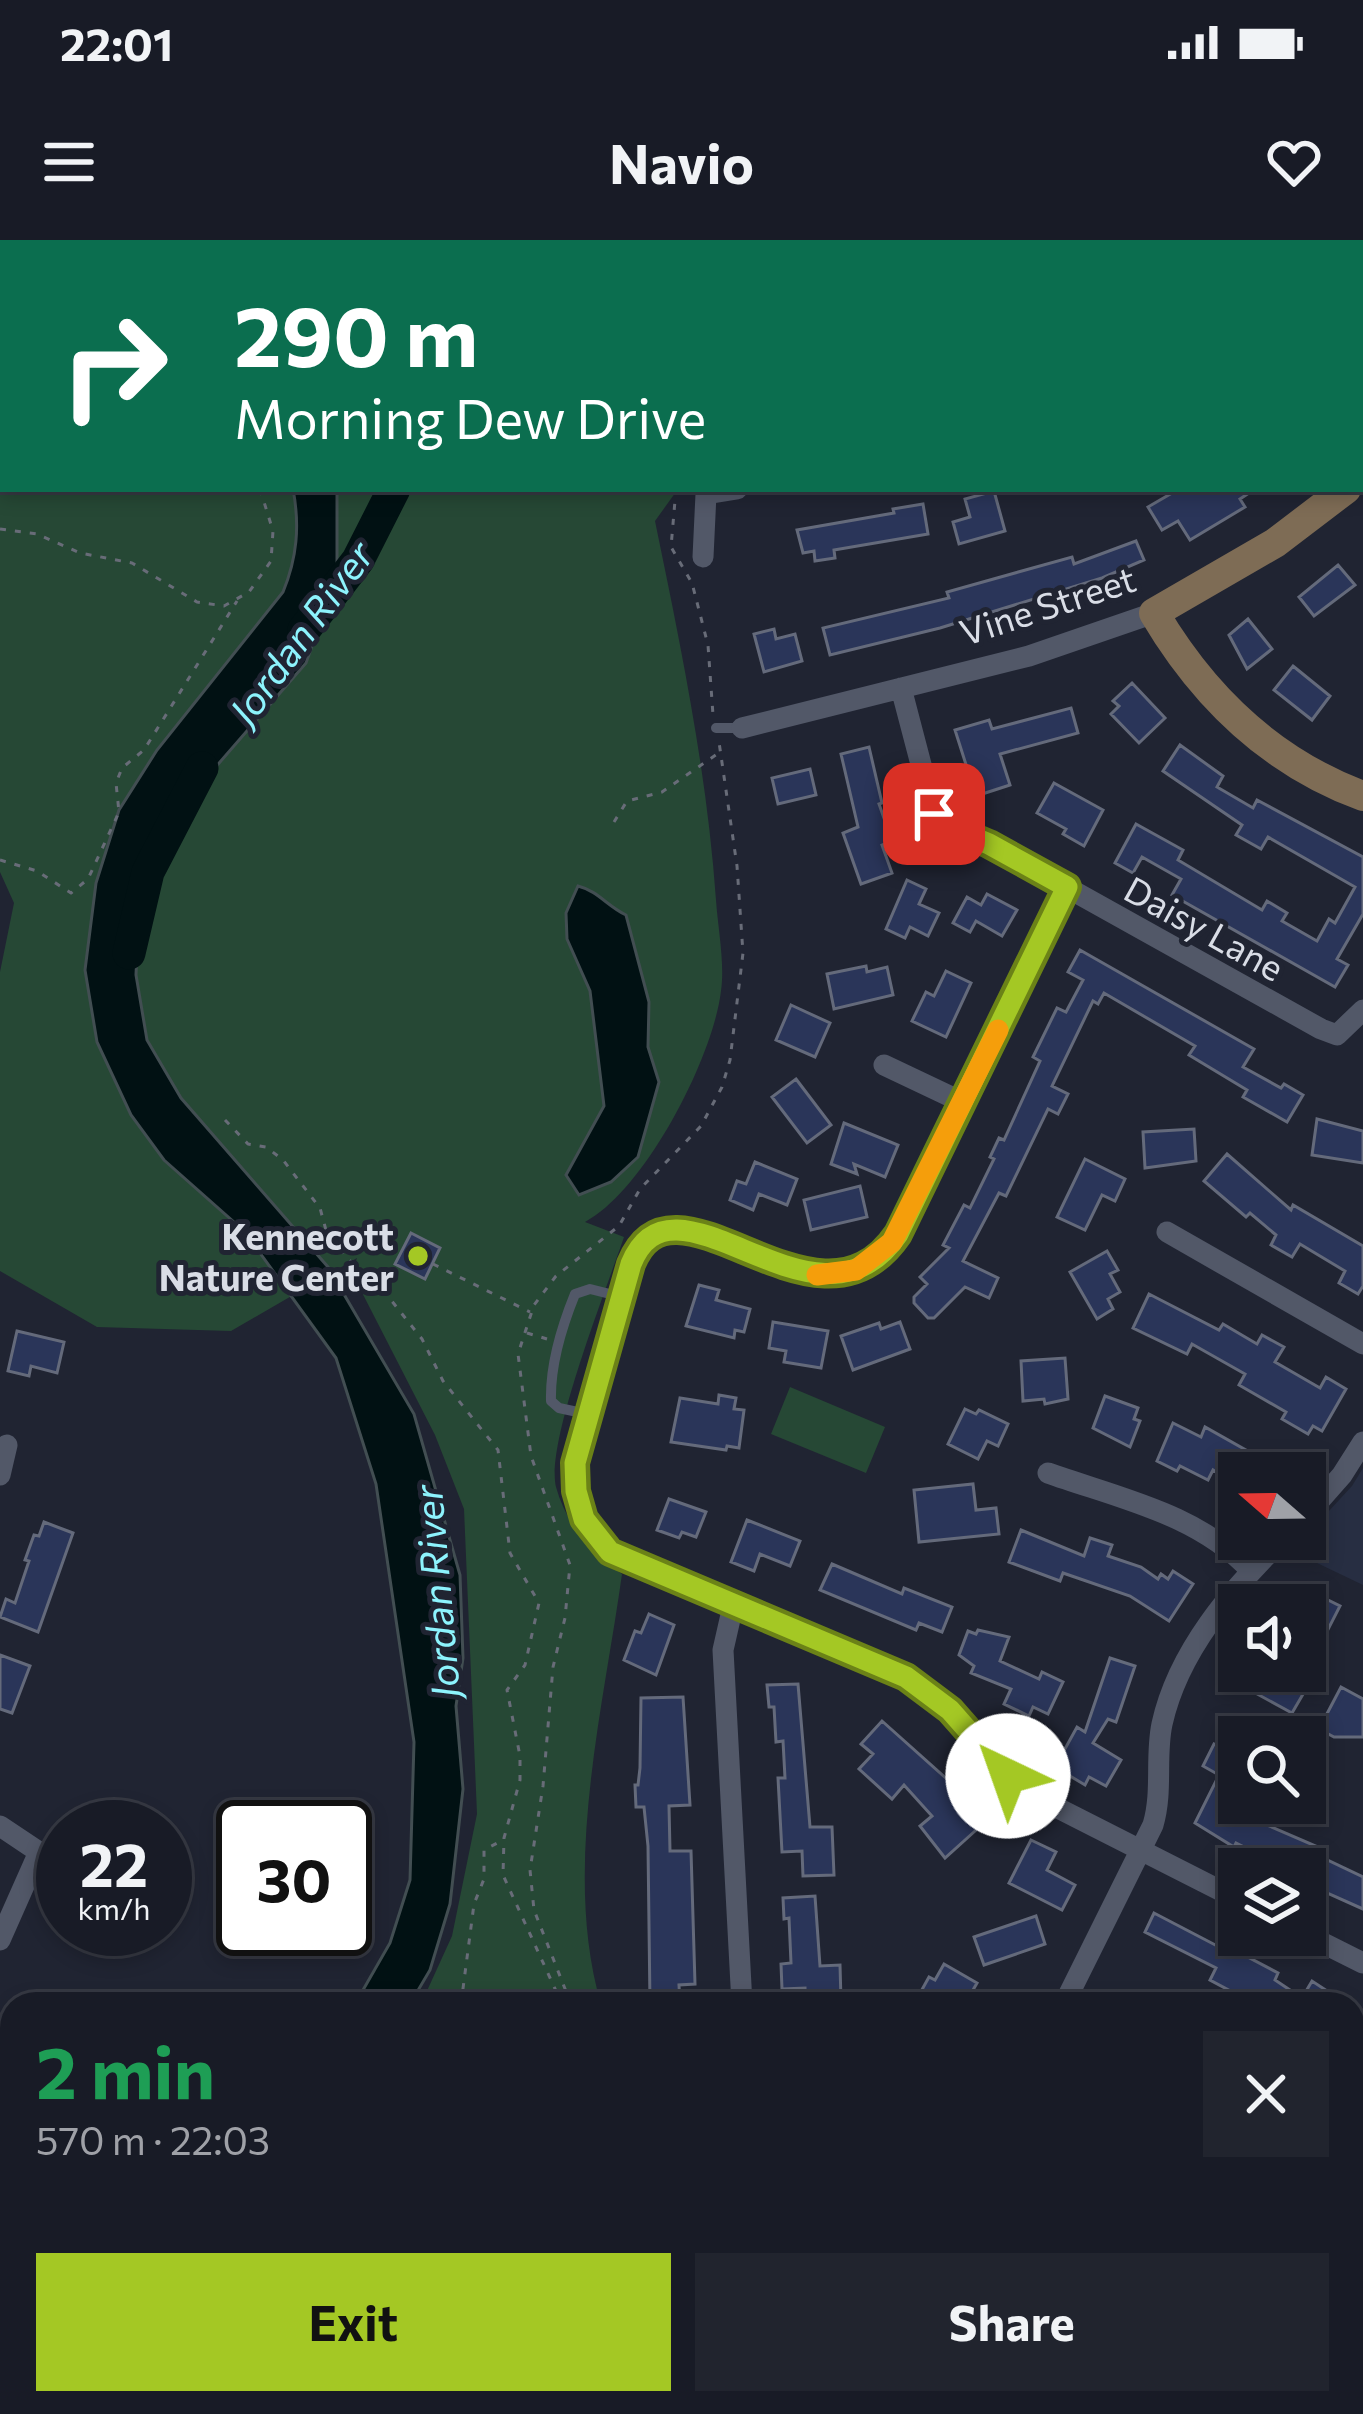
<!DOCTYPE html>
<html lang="en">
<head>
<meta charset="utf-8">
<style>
  :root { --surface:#181b26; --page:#21242e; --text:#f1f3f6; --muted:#9fa1a7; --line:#363943; --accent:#a4c824 }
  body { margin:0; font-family:Commissioner,sans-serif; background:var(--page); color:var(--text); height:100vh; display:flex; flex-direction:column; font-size:45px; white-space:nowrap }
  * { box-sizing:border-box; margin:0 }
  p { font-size:39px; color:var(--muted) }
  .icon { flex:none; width:66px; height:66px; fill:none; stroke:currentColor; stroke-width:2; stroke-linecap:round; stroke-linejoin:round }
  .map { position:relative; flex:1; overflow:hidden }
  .details { position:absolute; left:0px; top:1752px; width:1365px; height:423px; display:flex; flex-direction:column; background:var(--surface); border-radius:36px 36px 0 0; box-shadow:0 6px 18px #0003,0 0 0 3px var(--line) }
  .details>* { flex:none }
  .top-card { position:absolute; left:0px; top:0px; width:1365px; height:252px; box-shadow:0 6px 18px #0003,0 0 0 3px var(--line); background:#0b6e4f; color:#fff; overflow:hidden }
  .needle { width:78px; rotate:290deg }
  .fabs { position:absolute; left:1218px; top:1212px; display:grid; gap:24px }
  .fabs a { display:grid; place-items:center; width:108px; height:108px; border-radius:0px; background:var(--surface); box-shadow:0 6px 18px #0003,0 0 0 3px var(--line); font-size:60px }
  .speed { position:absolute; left:36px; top:1560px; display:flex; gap:24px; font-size:60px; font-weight:700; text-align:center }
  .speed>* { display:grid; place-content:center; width:156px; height:156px; border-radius:50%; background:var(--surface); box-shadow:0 6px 18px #0003,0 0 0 3px var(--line); line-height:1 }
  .speed small { font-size:30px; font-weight:400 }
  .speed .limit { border:6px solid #111; border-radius:18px; background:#fff; color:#111 }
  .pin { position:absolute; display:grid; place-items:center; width:102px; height:102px; color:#fff; margin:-51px; border-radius:24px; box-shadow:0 6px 18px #0006 }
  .me { position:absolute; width:132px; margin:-66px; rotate:318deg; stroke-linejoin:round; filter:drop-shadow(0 0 9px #0008) }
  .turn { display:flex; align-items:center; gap:42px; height:252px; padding:0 36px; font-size:54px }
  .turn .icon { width:156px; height:156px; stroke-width:2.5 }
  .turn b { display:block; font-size:84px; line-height:102px }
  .round { display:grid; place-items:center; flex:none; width:126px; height:126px; border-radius:0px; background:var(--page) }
  .overview { display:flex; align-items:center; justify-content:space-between; height:204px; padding:0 36px }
  h1 { font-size:72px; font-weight:700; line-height:90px; color:#1e9e55 }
  .primary-button { display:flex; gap:24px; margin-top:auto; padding:24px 36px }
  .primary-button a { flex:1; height:138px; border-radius:0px; background:var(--accent); color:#111; font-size:48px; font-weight:700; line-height:138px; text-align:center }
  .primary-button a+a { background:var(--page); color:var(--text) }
  .status { display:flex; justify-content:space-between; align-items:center; height:84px; padding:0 60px; background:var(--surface); direction:ltr }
  .status svg { height:33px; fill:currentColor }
  header { display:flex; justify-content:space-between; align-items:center; height:156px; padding:0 36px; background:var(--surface); font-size:54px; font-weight:700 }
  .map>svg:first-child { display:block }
  .built { fill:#272e42 }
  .green { fill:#264835 }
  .water { fill:#011113; stroke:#424e52; stroke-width:3 }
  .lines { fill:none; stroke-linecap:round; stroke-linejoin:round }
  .river { stroke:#011113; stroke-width:33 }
  .building { fill:#2a3559; stroke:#646a7b; stroke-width:3 }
  .path { stroke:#686c78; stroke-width:3; stroke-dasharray:6 9; stroke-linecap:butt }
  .lane { stroke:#525868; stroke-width:10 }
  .street { stroke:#525868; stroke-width:21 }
  .secondary { stroke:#7e6c55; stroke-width:30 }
  .route-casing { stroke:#6b8217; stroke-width:30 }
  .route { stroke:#a4c824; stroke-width:21 }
  .slow { stroke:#f59e0b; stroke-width:21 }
  .poi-dot { fill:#a4c824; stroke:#202432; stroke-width:4.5 }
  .labels { text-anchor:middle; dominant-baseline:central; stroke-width:10; stroke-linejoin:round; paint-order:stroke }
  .street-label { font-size:36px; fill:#d9dde6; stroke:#202432 }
  .poi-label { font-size:36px; font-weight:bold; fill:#d9dde6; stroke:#202432; text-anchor:end }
  .water-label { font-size:39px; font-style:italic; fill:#8df3fd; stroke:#202432 }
</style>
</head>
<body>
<div class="status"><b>22:01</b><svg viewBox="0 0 49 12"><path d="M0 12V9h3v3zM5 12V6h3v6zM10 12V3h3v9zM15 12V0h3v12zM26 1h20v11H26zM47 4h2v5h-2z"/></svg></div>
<header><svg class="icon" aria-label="menu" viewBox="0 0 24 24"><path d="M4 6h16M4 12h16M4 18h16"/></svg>Navio<svg class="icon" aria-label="heart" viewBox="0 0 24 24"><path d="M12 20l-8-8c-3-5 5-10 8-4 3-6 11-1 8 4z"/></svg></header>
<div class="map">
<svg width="1363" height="2174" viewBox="0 0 1363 2174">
  <rect width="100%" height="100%" fill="#202432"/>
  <path class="built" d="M1363,1228V1345L1292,1311L1352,1246Z"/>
  <path class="green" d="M0,0H1042L3,3V249H678L655,281C681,407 707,532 716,660C718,689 725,723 721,751C713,818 645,950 585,982L624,997C607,1048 545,1203 556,1247C566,1283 591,1315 622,1334C603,1471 562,1630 601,1764H421L452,1696L477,1574L464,1269L435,1195L352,1033L357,1018L231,1091L97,1087L0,1031V732L14,663L0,632Z
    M790,1147L885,1187L866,1233L771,1194Z
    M439,2163H882L888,2174H445Z"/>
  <path class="water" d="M293,249H337V335L306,423L174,575L139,665L136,735L147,800L181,858L328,1027L414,1174L460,1335L463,1418L456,1466L463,1549L450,1664L430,1730L410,1764H355L390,1703L410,1640L414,1502L376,1244L336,1118L244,991L164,920L131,875L97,802L85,730L96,643L119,570L157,510L283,352C297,318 300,286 293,249Z
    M578,646C598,651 607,666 626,675L649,762L648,807L659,842L638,917L611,942L579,955L566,935L604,866L590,751L567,699L566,673Z"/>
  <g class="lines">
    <path class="river" d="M93,0L95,3
      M304,390L358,320L394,249
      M129,713L148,632L202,528"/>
  </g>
  <path class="building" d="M1179,249H1255L1240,259L1245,267L1190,300L1178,281L1162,290L1148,267Z
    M994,251L1005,291L959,304L953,282L970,277L965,259Z
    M923,264L928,294L834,310L835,318L815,321L814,311L803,313L797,290L894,273L893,269Z
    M1136,301L1144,320L1102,338L940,388L830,415L823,388L949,358L947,352L1072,317L1074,324Z
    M1338,325L1355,345L1314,376L1299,357Z
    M1248,379L1272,409L1247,429L1229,395Z
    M774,389L776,399L795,394L802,421L764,432L754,394Z
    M1293,426L1330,456L1312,480L1274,450Z
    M1132,443L1165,478L1139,503L1111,474L1119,466L1113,461Z
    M1071,468L1078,493L1000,514L1010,545L976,556L955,490L989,480L992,489Z
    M1180,505L1223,536L1217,547L1253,568L1257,560L1363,617V674L1337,719L1348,725L1335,747L1172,655L1181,639L1142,617L1133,633L1115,623L1136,584L1183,610L1178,620L1262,670L1267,661L1287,673L1282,681L1317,701L1329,679L1335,683L1355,647L1268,597L1261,609L1236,595L1242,585L1163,531Z
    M869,507L882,563L879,564L892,601L882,605L892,633L861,644L843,593L858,587L841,514Z
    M810,529L816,555L778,564L772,538Z
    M1054,543L1103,570L1084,606L1063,594L1066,589L1037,573Z
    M907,640L926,649L919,664L939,673L928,696L910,687L905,698L886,689Z
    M987,654L1017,670L1002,696L976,681L970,692L953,683L967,657L981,665Z
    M1080,710L1254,809L1243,827L1281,848L1284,844L1303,855L1287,882L1243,857L1247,850L1189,815L1195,806L1104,753L1098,764L1093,761L1052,846L1068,854L1058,874L1048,869L1006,956L999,953L963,1021L998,1038L989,1058L965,1047L934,1078H928L914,1063V1057L927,1044L920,1037L949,1008L943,1005L964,965L970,968L994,919L990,917L999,898L1004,900L1040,821L1033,817L1057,768L1066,772L1083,740L1068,732Z
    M866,726L867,732L887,727L893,755L834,769L827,734Z
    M946,731L971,743L946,797L912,781L926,752L934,756Z
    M791,765L830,783L815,817L776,800Z
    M796,839L831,885L807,903L772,857Z
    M1317,879L1363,891V923L1312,915Z
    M844,883L898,905L885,937L854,924L857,934L831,924Z
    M1194,889L1196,921L1145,928L1143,892Z
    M1227,914L1291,970L1293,965L1363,1006V1046L1358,1054L1339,1043L1345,1031L1300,1004L1292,1017L1271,1005L1276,995L1250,973L1246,977L1204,941Z
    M1085,919L1125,939L1115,961L1102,955L1085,990L1057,977Z
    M755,922L797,939L787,965L759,954L753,970L730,960L737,941L746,944Z
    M860,946L867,977L811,990L804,960Z
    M411,993L440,1008L425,1039L395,1024Z
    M1107,1011L1118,1030L1110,1034L1120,1052L1108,1059L1113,1069L1097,1079L1070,1032Z
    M699,1045L719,1050L716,1060L750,1069L744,1092L735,1090L734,1098L686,1086Z
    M1149,1054L1219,1090L1223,1084L1257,1104L1262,1095L1284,1107L1275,1122L1320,1148L1326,1137L1346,1149L1322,1191L1313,1186L1308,1194L1282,1179L1286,1172L1239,1145L1245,1134L1192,1104L1187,1114L1133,1088Z
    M773,1082L828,1091L821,1128L784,1122L786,1111L769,1108Z
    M900,1082L910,1109L853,1130L841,1096L879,1083L881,1089Z
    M17,1091L64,1102L57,1133L31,1126L29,1136L8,1131Z
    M1065,1118L1068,1159L1045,1164L1044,1159L1023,1161L1021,1121Z
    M719,1155L736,1158L734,1169L744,1170L739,1208L727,1206L726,1210L671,1202L680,1158L718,1164Z
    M1105,1156L1138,1168L1134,1179L1140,1181L1130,1207L1093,1188Z
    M965,1169L976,1174L979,1170L1008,1184L998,1206L987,1201L978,1219L948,1204Z
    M1173,1183L1201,1197L1205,1187L1260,1218L1256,1223L1272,1233H1239V1247L1213,1230L1208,1240L1180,1226L1177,1231L1157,1221Z
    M973,1244L976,1270L996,1268L999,1294L919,1302L914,1250Z
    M669,1259L706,1272L696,1297L682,1292L679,1298L657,1290Z
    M747,1280L800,1301L790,1326L760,1314L754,1331L731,1322Z
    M44,1282L73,1293L38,1392L0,1377L6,1359L15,1363L29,1321L25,1320L34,1295L39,1296Z
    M1021,1290L1084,1316L1090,1298L1112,1305L1108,1316L1141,1327L1158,1339L1161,1334L1168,1339L1173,1331L1193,1344L1169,1381L1130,1356L1063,1333L1060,1341L1009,1322Z
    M832,1324L902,1354L904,1348L952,1367L942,1392L919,1383L916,1390L820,1350Z
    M1316,1354L1340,1366L1317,1411L1305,1405V1361L1311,1364Z
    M649,1374L674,1385L656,1435L624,1420L635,1391L641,1393Z
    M978,1390L1009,1397L1000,1421L1039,1439L1042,1432L1063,1442L1048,1474L1033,1467L1029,1476L1004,1464L1011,1449L971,1433L974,1426L959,1415L968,1391L976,1394Z
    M0,1415L30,1426L12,1473L0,1469Z
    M1110,1418L1135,1426L1116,1482L1108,1479L1093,1503L1121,1520L1106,1546L1089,1537L1085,1545L1055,1527L1077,1487L1085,1492Z
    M1258,1431H1273L1306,1449L1292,1473L1248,1449Z
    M798,1444L810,1587H832L834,1635L803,1636L802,1611L782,1612L778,1538H785L783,1501L776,1502L774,1467H769L767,1445Z
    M1341,1447L1363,1459V1497H1334L1319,1489Z
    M683,1457L690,1565L669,1566L670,1611H691L695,1744L679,1745L680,1764H650L648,1606L644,1567H636L635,1545H638L640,1528L641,1458Z
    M882,1481L948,1540L985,1582L945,1618L920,1586L932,1576L904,1545L892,1559L859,1529L873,1514L861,1504Z
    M1239,1486V1573L1318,1607L1315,1614L1363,1637V1669L1305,1643V1629H1288L1236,1603L1234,1607L1195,1583L1219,1535L1203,1526L1214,1504L1227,1510Z
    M1031,1600L1056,1612L1047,1630L1075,1645L1062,1670L1009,1643Z
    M815,1656L820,1726L840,1725L841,1760H834V1764H805V1748L782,1749L781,1724L791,1723L789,1678L784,1679L783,1658Z
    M1154,1673L1225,1710L1229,1702L1248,1712L1246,1716L1278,1733L1275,1740L1302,1758L1312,1741L1347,1764H1255L1210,1740L1216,1728L1145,1692Z
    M1036,1676L1045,1704L984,1725L974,1697Z
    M944,1724L977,1743L965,1764H914L929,1737L935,1740Z"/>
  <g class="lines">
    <path class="path" d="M58,0L60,3
      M430,0L432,3
      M676,249L671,307L692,343L708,405L713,475
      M0,289L37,294L80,313L132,323L197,362L224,366L249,352L271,321L273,291L260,249
      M614,582L627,561L662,552L720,512
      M0,620L37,631L71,653L88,639L119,572L116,543L122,528L144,510L237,361
      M225,880L248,904L266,907L283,920L320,968L327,994L358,1030L383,1050L422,1099L443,1141L498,1210L510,1313L539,1363L525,1425L507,1450L520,1516V1540L504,1598L503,1635L562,1764
      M433,1024L530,1072
      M527,1093L547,1099
      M461,1764L474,1664L484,1639V1610L503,1600
      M571,1764L534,1670L530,1630L543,1546L553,1427L565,1378L570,1325L531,1216L518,1114L534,1065L556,1036L619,986L640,949L701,886L722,847L730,820L743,713L737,626L719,502
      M0,2035L12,2041
      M117,2163L133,2174
      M469,2163L475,2174
      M503,2163L507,2174
      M599,2163L618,2174H677
      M670,2163L710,2172L725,2168L773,2174
      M770,2163L776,2174
      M377,2174L399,2163"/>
    <path class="lane" d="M716,488H742
      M587,1174L559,1168L551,1161C550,1126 562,1086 575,1054L590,1049L618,1056"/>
    <path class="street" d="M1362,68L1363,69
      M703,317L706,254L737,249
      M901,448L934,574L951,588L989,604L1321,789L1337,795L1363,770
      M742,488L1029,416L1154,373
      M1067,647L898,994C839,1081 756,1002 682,989L661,992L638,1009C620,1043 574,1201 575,1237C576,1267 589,1293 610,1312L906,1437L950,1470L998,1527L1040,1559L1239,1660
      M884,825L962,862
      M1167,992L1363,1104
      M1048,1233C1118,1258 1199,1274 1251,1331
      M0,1235L7,1205
      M1305,1277L1342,1235L1363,1202
      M733,1366L723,1410L742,1764
      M0,1586L39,1612L0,1700
      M1305,1694L1363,1723
      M1064,1764L1153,1585C1163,1551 1155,1517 1162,1484C1178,1411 1232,1349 1283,1299
      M1353,1822L1363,1803
      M1353,2108L1363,2111
      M998,2163L1000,2174
      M1263,2174L1266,2163"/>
    <path class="secondary" d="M1362,235L1363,234
      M1346,249L1275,303L1154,373C1203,456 1271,522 1363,556"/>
  </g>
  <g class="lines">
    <g class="route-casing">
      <path id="route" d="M934,574L951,588L989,604L1067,647L898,994C817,1113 675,915 631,1024L575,1223L576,1251L584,1279L610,1312L906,1437L950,1470L1008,1536"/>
    </g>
    <use href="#route" class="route"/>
    <path class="slow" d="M817,1035L856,1030L892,1002L998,790"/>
  </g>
  <circle class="poi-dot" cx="418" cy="1016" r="12"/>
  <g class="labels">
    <g class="street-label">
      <text transform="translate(1047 364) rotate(-18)">Vine Street</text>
      <text transform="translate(1205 687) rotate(29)">Daisy Lane</text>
    </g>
    <g class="poi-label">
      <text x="394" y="995">Kennecott<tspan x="394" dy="41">Nature Center</tspan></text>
    </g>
    <g class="water-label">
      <text transform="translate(300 392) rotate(-54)">Jordan River</text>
      <text transform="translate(435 1352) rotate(-95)">Jordan River</text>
    </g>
  </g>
</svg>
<div class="fabs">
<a><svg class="needle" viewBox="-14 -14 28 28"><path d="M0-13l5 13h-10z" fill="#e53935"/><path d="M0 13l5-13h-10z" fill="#9fa1a7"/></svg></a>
<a><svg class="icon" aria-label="sound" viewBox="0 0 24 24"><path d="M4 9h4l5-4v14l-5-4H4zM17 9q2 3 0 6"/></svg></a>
<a><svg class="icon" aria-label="search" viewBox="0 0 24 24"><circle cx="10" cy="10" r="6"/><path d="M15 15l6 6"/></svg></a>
<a><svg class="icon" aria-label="layers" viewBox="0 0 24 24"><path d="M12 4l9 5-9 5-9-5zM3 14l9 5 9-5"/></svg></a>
</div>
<div class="speed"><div>22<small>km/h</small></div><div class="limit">30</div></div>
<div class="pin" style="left:934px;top:574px;background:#d93025"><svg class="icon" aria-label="arrive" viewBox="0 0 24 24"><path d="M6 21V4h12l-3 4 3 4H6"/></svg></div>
<svg class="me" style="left:1008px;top:1536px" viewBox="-20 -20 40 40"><circle r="19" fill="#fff"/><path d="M0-13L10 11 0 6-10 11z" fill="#a4c824"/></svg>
<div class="top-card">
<div class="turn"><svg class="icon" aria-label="right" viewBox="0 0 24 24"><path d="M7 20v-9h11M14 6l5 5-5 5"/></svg><div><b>290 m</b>Morning Dew Drive</div></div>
</div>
<section class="details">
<div class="overview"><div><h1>2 min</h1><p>570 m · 22:03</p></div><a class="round"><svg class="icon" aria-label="close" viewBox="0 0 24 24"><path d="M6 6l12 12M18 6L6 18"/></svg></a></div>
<div class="primary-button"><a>Exit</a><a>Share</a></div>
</section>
</div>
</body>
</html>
